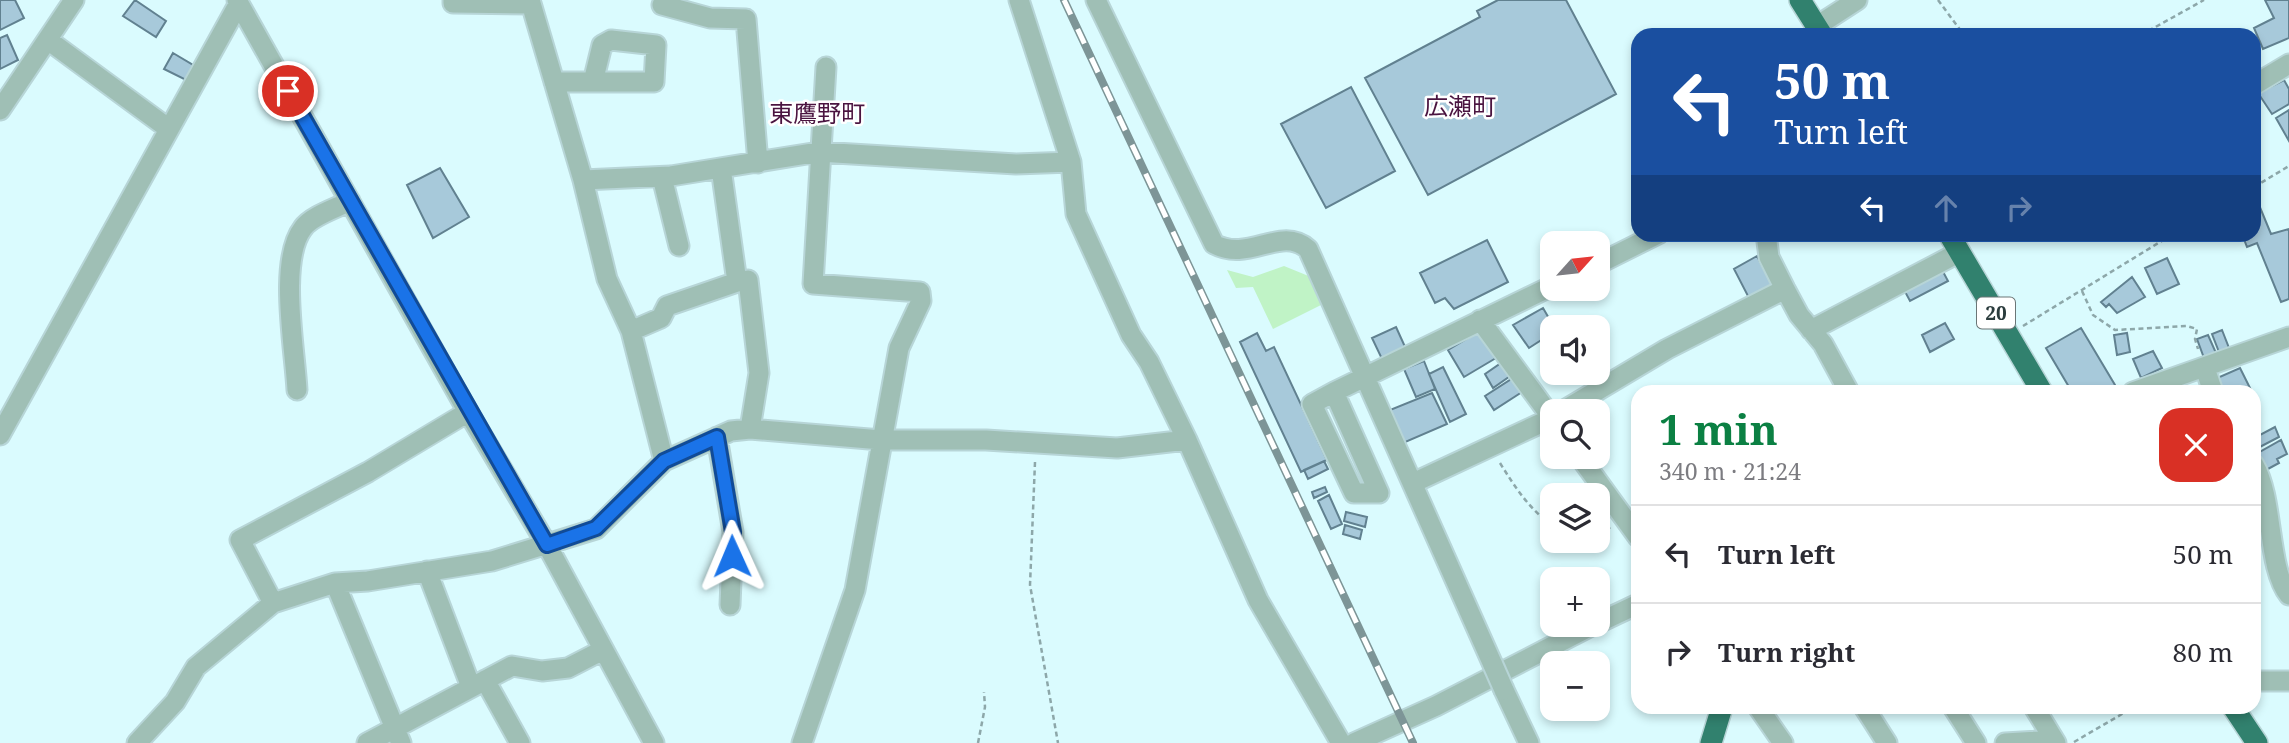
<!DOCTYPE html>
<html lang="en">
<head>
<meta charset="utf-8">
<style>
  :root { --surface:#fff; --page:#f7f7f7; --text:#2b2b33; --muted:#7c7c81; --line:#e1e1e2; --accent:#0b8043 }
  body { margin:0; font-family:"Noto Serif","Noto Sans JP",serif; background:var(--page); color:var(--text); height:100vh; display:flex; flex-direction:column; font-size:26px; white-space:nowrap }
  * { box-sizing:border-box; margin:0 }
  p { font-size:23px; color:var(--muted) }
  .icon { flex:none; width:38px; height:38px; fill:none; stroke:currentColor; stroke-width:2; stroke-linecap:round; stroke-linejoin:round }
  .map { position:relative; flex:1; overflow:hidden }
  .drawer { position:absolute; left:1631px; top:385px; width:630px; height:329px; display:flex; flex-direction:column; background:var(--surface); border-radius:21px; box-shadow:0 4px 10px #0003 }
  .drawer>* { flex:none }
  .banner { position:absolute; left:1631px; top:28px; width:630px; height:214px; border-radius:21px; box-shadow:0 4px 10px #0003; background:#1a4fa0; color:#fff; overflow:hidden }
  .needle { width:46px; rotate:63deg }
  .buttons { position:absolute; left:1540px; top:231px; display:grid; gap:14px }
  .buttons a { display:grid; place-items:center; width:70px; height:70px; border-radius:14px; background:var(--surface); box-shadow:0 4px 10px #0003; font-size:35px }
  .pin { position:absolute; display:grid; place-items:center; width:60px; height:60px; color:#fff; margin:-30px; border:4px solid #fff; border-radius:50%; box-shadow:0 2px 7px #0007 }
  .me { position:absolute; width:77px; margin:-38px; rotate:359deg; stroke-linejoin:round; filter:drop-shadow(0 0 5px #0008) }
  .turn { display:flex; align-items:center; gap:24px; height:147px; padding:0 28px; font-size:32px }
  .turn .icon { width:91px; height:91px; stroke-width:2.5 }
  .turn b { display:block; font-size:49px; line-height:60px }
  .lanes { display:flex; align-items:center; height:66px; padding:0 28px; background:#0003; justify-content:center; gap:35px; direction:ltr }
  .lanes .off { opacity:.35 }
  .round { display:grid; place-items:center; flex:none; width:74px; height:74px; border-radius:21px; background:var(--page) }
  .head { display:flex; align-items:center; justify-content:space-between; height:119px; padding:0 28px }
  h1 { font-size:42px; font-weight:700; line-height:52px; color:var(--accent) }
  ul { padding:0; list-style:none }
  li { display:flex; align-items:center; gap:21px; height:98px; padding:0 28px; border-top:2px solid var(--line) }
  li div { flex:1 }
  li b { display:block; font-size:26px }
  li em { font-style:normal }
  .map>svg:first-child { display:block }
  .green { fill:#c0f3c6 }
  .building { fill:#a7c9da; stroke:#618190; stroke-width:2 }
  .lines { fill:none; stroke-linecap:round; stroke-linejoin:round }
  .minor-casing { stroke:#b7d5d7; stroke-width:23 }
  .highway-casing { stroke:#b7d5d7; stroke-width:24 }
  .path { stroke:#8da7a9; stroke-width:2.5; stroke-dasharray:5 3.5; stroke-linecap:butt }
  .minor { stroke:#9fbfb5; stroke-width:19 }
  .highway { stroke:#31816e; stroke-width:21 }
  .rail-casing { stroke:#7d9597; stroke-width:8 }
  .rail { stroke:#fff; stroke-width:5; stroke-dasharray:16; stroke-linecap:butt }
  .minor-bridge-casing { stroke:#b7d5d7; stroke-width:23; stroke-linecap:butt }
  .minor-bridge { stroke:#9fbfb5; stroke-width:19 }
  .route-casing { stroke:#114b97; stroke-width:18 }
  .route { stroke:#1a73e8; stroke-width:12 }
  .labels { text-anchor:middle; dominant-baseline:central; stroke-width:5; stroke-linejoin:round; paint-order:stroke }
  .shield { fill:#fff; stroke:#6b7677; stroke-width:2 }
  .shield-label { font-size:19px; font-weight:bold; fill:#2b3c3d }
  .quarter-label { font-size:24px; fill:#4a1440; stroke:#fff }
</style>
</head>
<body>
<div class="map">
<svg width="2289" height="743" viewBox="0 0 2289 743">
  <rect width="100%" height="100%" fill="#dafbfe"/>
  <path class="green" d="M1284,266L1311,277L1323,304L1273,329L1253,287L1236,288L1227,270L1253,277Z"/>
  <path class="building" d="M0,0H15L24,18L0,30Z
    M135,0L166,21L156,37L123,16Z
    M1498,0H1566L1616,94L1428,195L1365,78L1480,17L1477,11Z
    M2265,0H2289V38L2263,49L2254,28L2274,18Z
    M7,35L18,60L0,69V38Z
    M173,53L193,65L186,80L164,69Z
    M2284,80L2289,89V104L2272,114L2258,93Z
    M1351,87L1395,171L1326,208L1281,124Z
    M2289,110V141L2276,118Z
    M440,168L469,217L433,238L407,185Z
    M2259,205L2271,234L2289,229V299L2281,302L2257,243L2247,247L2242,234H2254V207Z
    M1487,240L1508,282L1454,309L1445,298L1435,303L1420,273Z
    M1757,256L1773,286L1749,298L1734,269Z
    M2167,258L2179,284L2157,294L2145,268Z
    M1940,266L1948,281L1910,301L1902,286Z
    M2132,277L2145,297L2117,313L2109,304L2106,307L2101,302Z
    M1543,308L1554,327L1552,333L1529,348L1513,325Z
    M1945,323L1954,339L1930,352L1922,335Z
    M1396,327L1406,349L1382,359L1372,338Z
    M2081,328L2115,385L2104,392H2072L2046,348Z
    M2222,330L2229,348L2219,352L2212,334Z
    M1480,331L1496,358L1464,377L1448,350Z
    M1257,333L1266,351L1274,347L1327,460L1301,472L1240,342Z
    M2127,333L2130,352L2117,355L2114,335Z
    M2208,335L2216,353L2204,358L2197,339Z
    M2153,351L2162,368L2141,378L2133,359Z
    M1424,361L1435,389L1416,397L1404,369Z
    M1504,361L1513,374L1493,388L1485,374Z
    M1443,367L1466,414L1450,422L1429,374Z
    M2240,368L2252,392H2221L2215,379Z
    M1513,378L1522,392L1494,410L1485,396Z
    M1432,393L1447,424L1403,443L1390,410Z
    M2275,427L2279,437L2254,450V438Z
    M2281,440L2287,454L2277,459L2279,463L2266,470L2258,453Z
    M1324,461L1328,469L1308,479L1304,470Z
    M1325,487L1327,492L1314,498L1312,492Z
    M1329,495L1342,524L1331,529L1318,501Z
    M1346,512L1367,517L1365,527L1344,521Z
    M1345,525L1362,530L1360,539L1343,534Z"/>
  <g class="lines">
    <g class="minor-casing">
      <path id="minor" d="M237,0L468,412L547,545L654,743
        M453,0V3L531,4
        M1019,0L1071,162L1076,214L1131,335L1149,362L1187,440L1258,600L1341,743
        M1096,0L1214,244C1249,263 1281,225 1308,249L1493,665
        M662,5L710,18L746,19L758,163
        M1817,26L1857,0
        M48,40L169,129
        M554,82H654L656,45L611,40L602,45L593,82
        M2254,85L2289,64
        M0,110L74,0
        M721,168L737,282L748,280L759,373L750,429
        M662,177L679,246
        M583,180L671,176L819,152L1016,164L1071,162
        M1766,234L1769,257L1785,289L1799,315L1823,344L1849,392
        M1598,264L1658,234
        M1480,320L1552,418
        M1811,330L1960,252
        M631,331L661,318L667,306L737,282
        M2205,368L2213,392
        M297,390C295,350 278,260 303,228C311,216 337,208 350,201
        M1334,392L1312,404L1354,493H1379L1334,392L1552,286
        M2133,392L2289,337
        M1563,411L1667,349L1785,289
        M0,435L239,3
        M717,437L733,532L730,605
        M1580,457L1638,537
        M664,461L731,431L750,429L881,440H986L1117,448L1187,440
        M2254,465C2274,499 2267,568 2289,595
        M1413,483L1552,418
        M427,571L471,687
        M335,583L401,743
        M273,603L240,540L368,472L468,412
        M1598,623L1638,604
        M485,680L520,743
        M2254,681H2289
        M1504,690L1529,743
        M1758,707L1783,743
        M1864,707L1887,743
        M1953,707L1976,743
        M2034,707L2056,743
        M137,743L175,702L196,667L273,603L335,583L368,581L492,561L596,529L664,461L631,331L607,279L583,180L530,0
        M367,743L512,666L542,671L568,668L603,650
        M802,743L855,590L899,348L921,301L920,292L813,284L826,67
        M1354,743L1436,706L1593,625
        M2005,743L2054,740"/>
    </g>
    <g class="highway-casing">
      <path id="highway" d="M1800,0L1822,35
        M1949,234L2042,392
        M2233,707L2257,743
        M1711,743L1722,707"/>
    </g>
    <path class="path" d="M1938,0L1964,35
      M2141,35L2204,0
      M2254,187L2289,166
      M2082,291L2093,315L2115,330L2187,326L2197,329L2195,339L2198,349
      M2023,326L2173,234
      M1035,462L1030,585L1058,743
      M1500,463C1515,487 1529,509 1552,525
      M1598,533L1611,527
      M2074,742L2134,707
      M978,743L985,707L984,692"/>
    <use href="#minor" class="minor"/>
    <use href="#highway" class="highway"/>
    <g class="rail-casing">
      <path id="rail" d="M1064,0L1413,743"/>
    </g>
    <use href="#rail" class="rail"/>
    <g class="minor-bridge-casing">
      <path id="minor-bridge" d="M1493,665L1504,690"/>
    </g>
    <use href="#minor-bridge" class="minor-bridge"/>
  </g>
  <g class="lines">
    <g class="route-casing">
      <path id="route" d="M288,91L547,545L596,528L664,461L717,437L733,532L732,556"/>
    </g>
    <use href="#route" class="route"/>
  </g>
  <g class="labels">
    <rect class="shield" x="1977" y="297.5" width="38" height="31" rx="5"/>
    <g class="shield-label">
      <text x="1996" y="313">20</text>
    </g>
    <g class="quarter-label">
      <text x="1460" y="105">広瀬町</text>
      <text x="817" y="112">東鷹野町</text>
    </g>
  </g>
</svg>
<div class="buttons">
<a><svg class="needle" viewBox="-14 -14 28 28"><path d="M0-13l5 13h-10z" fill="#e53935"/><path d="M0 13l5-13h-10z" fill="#7c7c81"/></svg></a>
<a><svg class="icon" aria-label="sound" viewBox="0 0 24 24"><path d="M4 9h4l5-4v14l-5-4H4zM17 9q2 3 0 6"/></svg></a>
<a><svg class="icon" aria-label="search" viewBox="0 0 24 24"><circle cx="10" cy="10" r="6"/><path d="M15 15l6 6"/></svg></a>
<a><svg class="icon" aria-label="layers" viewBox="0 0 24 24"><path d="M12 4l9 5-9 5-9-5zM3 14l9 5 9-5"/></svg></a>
<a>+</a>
<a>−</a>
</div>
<div class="pin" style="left:288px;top:91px;background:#d93025"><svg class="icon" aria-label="arrive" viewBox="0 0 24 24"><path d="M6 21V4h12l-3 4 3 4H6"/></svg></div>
<svg class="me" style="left:732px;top:556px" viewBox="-20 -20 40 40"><path d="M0-17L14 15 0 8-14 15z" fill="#1a73e8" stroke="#fff" stroke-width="4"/></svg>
<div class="banner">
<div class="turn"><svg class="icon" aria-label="left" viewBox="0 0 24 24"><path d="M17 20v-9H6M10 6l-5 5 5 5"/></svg><div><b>50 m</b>Turn left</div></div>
<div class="lanes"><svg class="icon" aria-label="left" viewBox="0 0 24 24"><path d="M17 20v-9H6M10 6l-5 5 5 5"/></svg><svg class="icon off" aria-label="ahead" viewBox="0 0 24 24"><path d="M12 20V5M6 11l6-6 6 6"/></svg><svg class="icon off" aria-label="right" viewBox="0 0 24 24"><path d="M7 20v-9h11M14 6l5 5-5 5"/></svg></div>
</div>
<section class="drawer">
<div class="head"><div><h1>1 min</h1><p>340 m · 21:24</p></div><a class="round" style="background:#d93025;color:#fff"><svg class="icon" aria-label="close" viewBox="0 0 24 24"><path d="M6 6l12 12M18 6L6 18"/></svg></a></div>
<ul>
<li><svg class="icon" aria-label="left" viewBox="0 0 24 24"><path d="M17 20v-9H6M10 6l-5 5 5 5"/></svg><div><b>Turn left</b></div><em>50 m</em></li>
<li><svg class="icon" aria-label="right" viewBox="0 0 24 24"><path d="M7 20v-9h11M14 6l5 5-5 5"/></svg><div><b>Turn right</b></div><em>80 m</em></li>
</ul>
</section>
</div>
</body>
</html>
